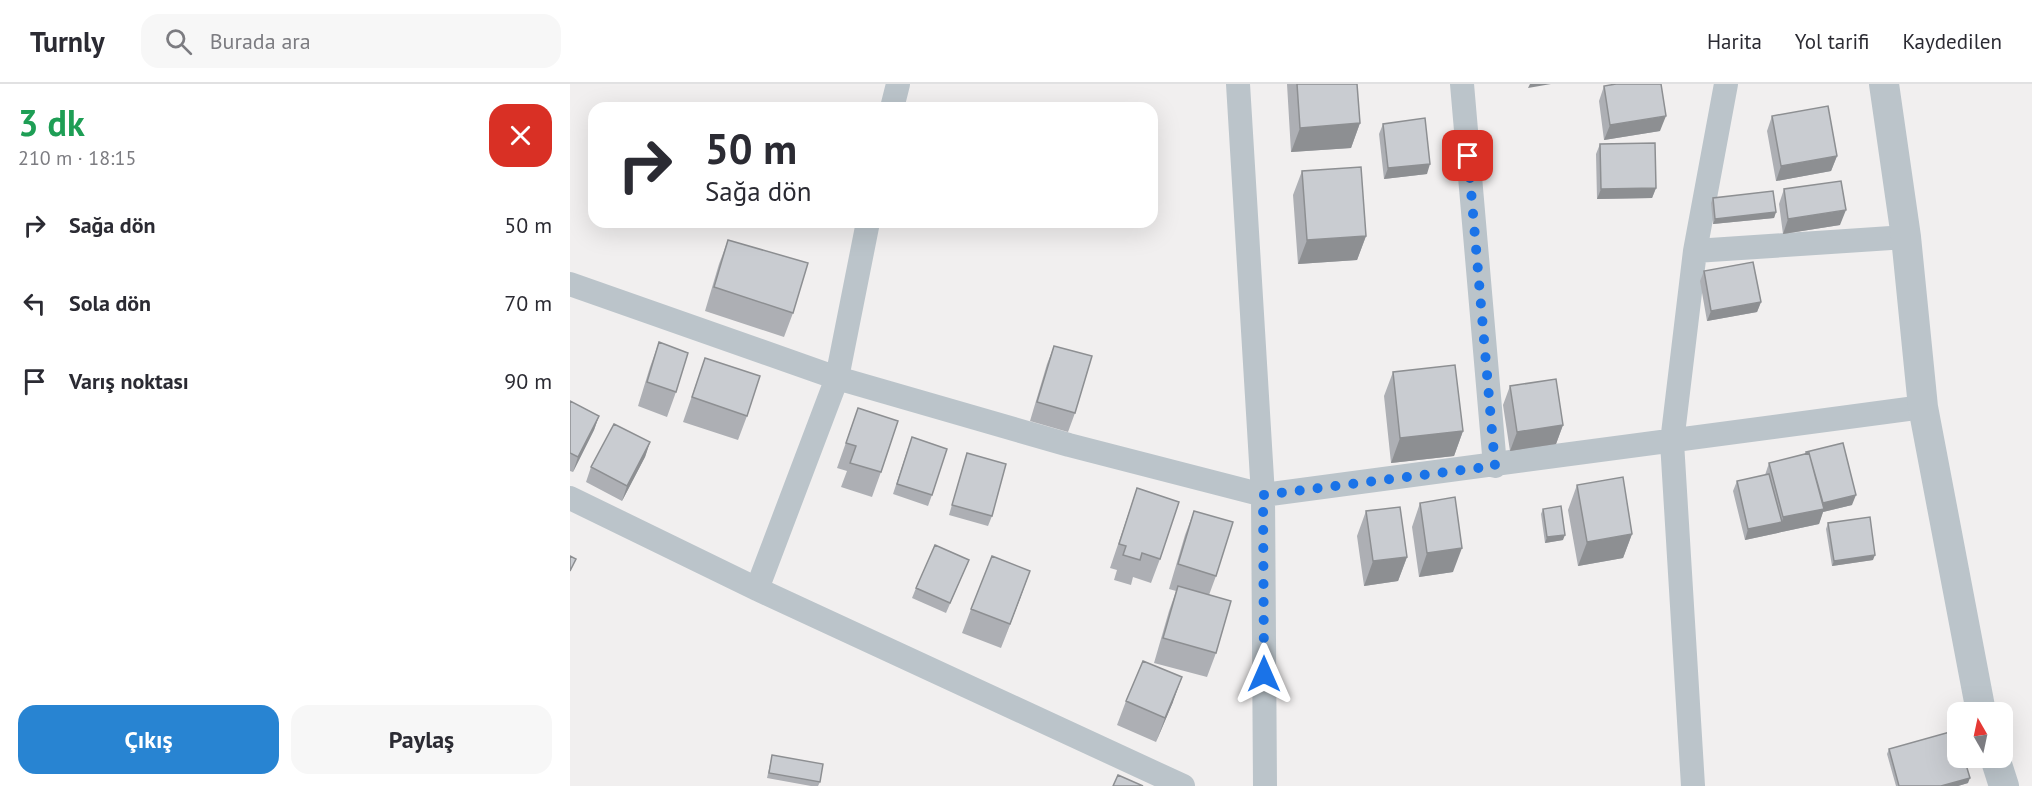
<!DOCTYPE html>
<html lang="tr">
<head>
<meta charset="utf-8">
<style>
  :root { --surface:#fff; --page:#f7f7f7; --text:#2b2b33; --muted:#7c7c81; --line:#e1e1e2; --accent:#2884d2 }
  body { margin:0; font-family:"PT Sans",sans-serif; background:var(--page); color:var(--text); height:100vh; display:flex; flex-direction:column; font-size:22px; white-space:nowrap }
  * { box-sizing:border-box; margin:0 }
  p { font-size:20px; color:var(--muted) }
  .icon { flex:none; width:33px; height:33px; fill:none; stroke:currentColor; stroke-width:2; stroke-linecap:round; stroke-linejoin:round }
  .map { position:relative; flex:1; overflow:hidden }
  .sheet { display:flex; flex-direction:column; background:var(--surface); width:570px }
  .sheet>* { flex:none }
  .guide { position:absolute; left:18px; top:18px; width:570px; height:126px; border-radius:18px; box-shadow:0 6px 24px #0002; background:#fff; color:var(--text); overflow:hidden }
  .needle { width:39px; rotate:351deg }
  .tools { position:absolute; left:1377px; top:618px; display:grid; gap:12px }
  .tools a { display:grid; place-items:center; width:66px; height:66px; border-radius:12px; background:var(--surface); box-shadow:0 6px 24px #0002; font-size:30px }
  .pin { position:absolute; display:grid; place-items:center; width:51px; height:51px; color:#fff; margin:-26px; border-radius:12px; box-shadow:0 3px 9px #0006 }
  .me { position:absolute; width:66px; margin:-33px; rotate:0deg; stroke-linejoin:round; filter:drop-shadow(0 0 4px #0008) }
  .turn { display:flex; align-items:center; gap:21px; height:126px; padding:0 18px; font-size:27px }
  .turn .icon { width:78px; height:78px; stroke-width:2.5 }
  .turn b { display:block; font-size:42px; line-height:51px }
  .round { display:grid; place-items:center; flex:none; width:63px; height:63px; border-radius:18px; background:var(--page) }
  .overview { display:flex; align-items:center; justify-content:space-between; height:102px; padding:0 18px }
  h1 { font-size:36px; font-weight:800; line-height:45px; color:#1e9e55 }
  .action { display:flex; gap:12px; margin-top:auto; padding:12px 18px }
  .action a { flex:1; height:69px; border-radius:18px; background:var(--accent); color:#fff; font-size:24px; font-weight:800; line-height:69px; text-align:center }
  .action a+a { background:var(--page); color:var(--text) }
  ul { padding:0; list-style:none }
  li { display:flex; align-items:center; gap:18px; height:78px; padding:0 18px }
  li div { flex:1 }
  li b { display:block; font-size:22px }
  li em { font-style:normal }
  header { display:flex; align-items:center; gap:36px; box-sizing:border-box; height:84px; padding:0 30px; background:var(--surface); border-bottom:2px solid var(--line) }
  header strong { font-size:28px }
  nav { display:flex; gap:33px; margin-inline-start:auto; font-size:21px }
  .search { width:420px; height:54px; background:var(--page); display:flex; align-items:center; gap:15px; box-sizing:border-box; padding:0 21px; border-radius:18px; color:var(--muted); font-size:22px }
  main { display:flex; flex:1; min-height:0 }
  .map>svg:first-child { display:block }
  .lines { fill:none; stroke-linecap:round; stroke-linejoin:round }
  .minor { stroke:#bbc4ca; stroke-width:24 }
  .tertiary { stroke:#bbc4ca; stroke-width:30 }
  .wall { fill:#adafb4 }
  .shaded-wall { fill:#8d8f92 }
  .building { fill:#c9ccd1; stroke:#8d8f92; stroke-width:1.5 }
  .route { stroke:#1a73e8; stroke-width:10; stroke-dasharray:0 18 }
</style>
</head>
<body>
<header>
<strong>Turnly</strong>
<div class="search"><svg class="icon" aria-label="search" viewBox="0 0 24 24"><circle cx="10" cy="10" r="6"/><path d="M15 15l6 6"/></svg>Burada ara</div>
<nav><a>Harita</a><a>Yol tarifi</a><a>Kaydedilen</a></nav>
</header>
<main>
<section class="sheet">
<div class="overview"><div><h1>3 dk</h1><p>210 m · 18:15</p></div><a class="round" style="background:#d93025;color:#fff"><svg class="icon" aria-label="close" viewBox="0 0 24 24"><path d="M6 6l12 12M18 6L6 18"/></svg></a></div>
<ul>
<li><svg class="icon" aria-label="right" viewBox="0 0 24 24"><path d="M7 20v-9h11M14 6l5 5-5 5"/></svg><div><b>Sağa dön</b></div><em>50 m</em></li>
<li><svg class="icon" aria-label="left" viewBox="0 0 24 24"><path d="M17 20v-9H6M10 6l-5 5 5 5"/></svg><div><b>Sola dön</b></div><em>70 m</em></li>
<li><svg class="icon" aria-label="arrive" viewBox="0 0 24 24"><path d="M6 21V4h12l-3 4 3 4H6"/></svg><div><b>Varış noktası</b></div><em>90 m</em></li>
</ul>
<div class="action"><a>Çıkış</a><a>Paylaş</a></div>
</section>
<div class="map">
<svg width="1462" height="702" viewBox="0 0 1462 702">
  <rect width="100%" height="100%" fill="#f1efef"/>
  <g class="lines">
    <path class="minor" d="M668,0L693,411L695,702
      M892,0L925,382
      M322,24L328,0
      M1125,167L1336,153
      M0,200L267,294L499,361L693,411L1353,323
      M0,414L187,505L613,702
      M187,505L267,294L298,138
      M1123,702L1102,358L1125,167L1156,0"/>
    <path class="tertiary" d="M1314,0L1336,153L1353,323L1411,628
      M1425,674L1434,702"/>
  </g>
  <path class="wall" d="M717,0H787L790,39L781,64L721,68Z
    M1034,2L1090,47L1034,56L1029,17Z
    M1202,32L1267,72L1261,87L1206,97L1197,47Z
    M813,40L857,90L814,95L809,50Z
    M1030,60L1086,104L1082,114L1027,115L1026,70Z
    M732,87L796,152L787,176L728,180L723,111Z
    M1214,105L1270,141L1213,150L1209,120Z
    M1143,114L1206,128L1204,134L1143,140L1141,119Z
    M158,156L223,229L214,253L135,227L149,180Z
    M1134,187L1191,218L1187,228L1137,237L1130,197Z
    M89,258L106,308L97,333L68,322L80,283Z
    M484,262L505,329L498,348L460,337L477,280Z
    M135,274L177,332L168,356L113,338Z
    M823,288L893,347L884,372L821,379L814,312Z
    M940,302L993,341L986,360L940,367L933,321Z
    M0,317L29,332L24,346L3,388L0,387Z
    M288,324L311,388L302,413L271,403L277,387L267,384Z
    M80,358L75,373L52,417L16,398L21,383Z
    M338,364L362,411L358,422L323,410Z
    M1236,368L1282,421L1253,428L1249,440L1175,456L1163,407L1167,397L1195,391L1199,379L1235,370Z
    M397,369L422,432L418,442L379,431Z
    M1007,401L1062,450L1053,474L1008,482L998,426Z
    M567,404L590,475L581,499L563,493L561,501L544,496L547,486L540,484Z
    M850,419L883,488L849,493L842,443Z
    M973,425L993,456L975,459L971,430Z
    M624,427L646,492L639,511L646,569L637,593L584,579L599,527L606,507L599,505L615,451Z
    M796,427L837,473L828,497L794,502L787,452Z
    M1258,439L1303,476L1262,482L1256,445Z
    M399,476L376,529L342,514L346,504Z
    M451,512L431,564L392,549L401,525Z
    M556,617L603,618L586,658L547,641Z
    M1319,665L1398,699L1388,702H1326L1317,670Z
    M202,671L250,698L248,702H241L197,694Z"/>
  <path class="shaded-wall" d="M960,0H981L958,4Z
    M1096,32L1090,47L1034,56L1040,41Z
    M790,39L781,64L721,68L730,44Z
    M1267,72L1261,87L1206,97L1211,82Z
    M860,80L857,90L814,95L818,84Z
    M1086,104L1082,114L1027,115L1031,105Z
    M1276,126L1270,141L1213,150L1218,135Z
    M1206,128L1204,134L1143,140L1145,135Z
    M796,152L787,176L728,180L737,156Z
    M1191,218L1187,228L1137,237L1141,227Z
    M29,332L24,346L3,388L8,373Z
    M993,341L986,360L940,367L947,348Z
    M893,347L884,372L821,379L830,354Z
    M80,358L75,373L52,417L57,402Z
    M1286,411L1282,421L1253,428L1249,440L1175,456L1178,445L1212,438L1213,433L1250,420Z
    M1062,450L1053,474L1008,482L1017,458Z
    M995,451L993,456L975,459L977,453Z
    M892,464L883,488L849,493L857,469Z
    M1305,471L1303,476L1262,482L1264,477Z
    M837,473L828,497L794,502L803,477Z
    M460,487L451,512L431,564L440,540Z
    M612,593L603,618L586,658L595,634Z
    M1400,694L1398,699L1388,702H1371Z"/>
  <path class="building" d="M727,0H787L790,39L730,44Z
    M1046,0H1091L1096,32L1040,41L1034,2Z
    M1258,22L1267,72L1211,82L1202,32Z
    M855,34L860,80L818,84L813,40Z
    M1085,59L1086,104L1031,105L1030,60Z
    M791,83L796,152L737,156L732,87Z
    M1271,97L1276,126L1218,135L1214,105Z
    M1203,107L1206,128L1145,135L1143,114Z
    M158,156L238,179L223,229L144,203Z
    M1183,178L1191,218L1141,227L1134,187Z
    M89,258L118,269L106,308L77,298Z
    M484,262L522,272L505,329L467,318Z
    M135,274L190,292L177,332L122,313Z
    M885,281L893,347L830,354L823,288Z
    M986,295L993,341L947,348L940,302Z
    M0,317L29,332L8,373L0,369Z
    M288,324L328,337L311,388L280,379L286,362L276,359Z
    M44,340L80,358L57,402L21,383Z
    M342,353L377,365L362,411L327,400Z
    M1273,359L1286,411L1253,419L1239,369L1237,370L1236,368Z
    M397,369L436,380L422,432L382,421Z
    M1239,369L1254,425L1213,433L1199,379Z
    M1199,390L1212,438L1178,445L1167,397Z
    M1053,393L1062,450L1017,458L1007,401Z
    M567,404L609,418L590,475L572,469L570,476L553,471L556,462L549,460Z
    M885,413L892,464L857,469L850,419Z
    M991,422L995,451L977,453L973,425Z
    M830,423L837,473L803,477L796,427Z
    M624,427L663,438L646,492L608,480Z
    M1300,433L1305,471L1264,477L1258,439Z
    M365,461L399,476L380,519L346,504Z
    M0,472L6,475L0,487Z
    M422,472L460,487L440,540L401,525Z
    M608,502L661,517L646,569L593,554Z
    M573,577L612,593L595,634L556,617Z
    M1387,646L1388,674H1394L1400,694L1371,702H1329L1319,665Z
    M202,671L253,680L250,698L199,689Z
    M548,691L573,702H543Z"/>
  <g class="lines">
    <path class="route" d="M694,590L693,411L925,382L898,72"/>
  </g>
</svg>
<div class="tools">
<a><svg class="needle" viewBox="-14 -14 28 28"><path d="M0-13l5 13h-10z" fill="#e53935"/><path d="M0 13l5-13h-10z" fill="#7c7c81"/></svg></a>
</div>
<div class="pin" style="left:898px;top:72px;background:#d93025"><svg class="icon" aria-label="arrive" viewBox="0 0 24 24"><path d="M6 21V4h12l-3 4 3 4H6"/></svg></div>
<svg class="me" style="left:694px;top:590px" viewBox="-20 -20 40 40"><path d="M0-17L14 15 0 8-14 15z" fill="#1a73e8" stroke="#fff" stroke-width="4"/></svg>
<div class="guide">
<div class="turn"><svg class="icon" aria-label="right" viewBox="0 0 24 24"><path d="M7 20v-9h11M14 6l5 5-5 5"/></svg><div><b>50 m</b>Sağa dön</div></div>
</div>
</div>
</main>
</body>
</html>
